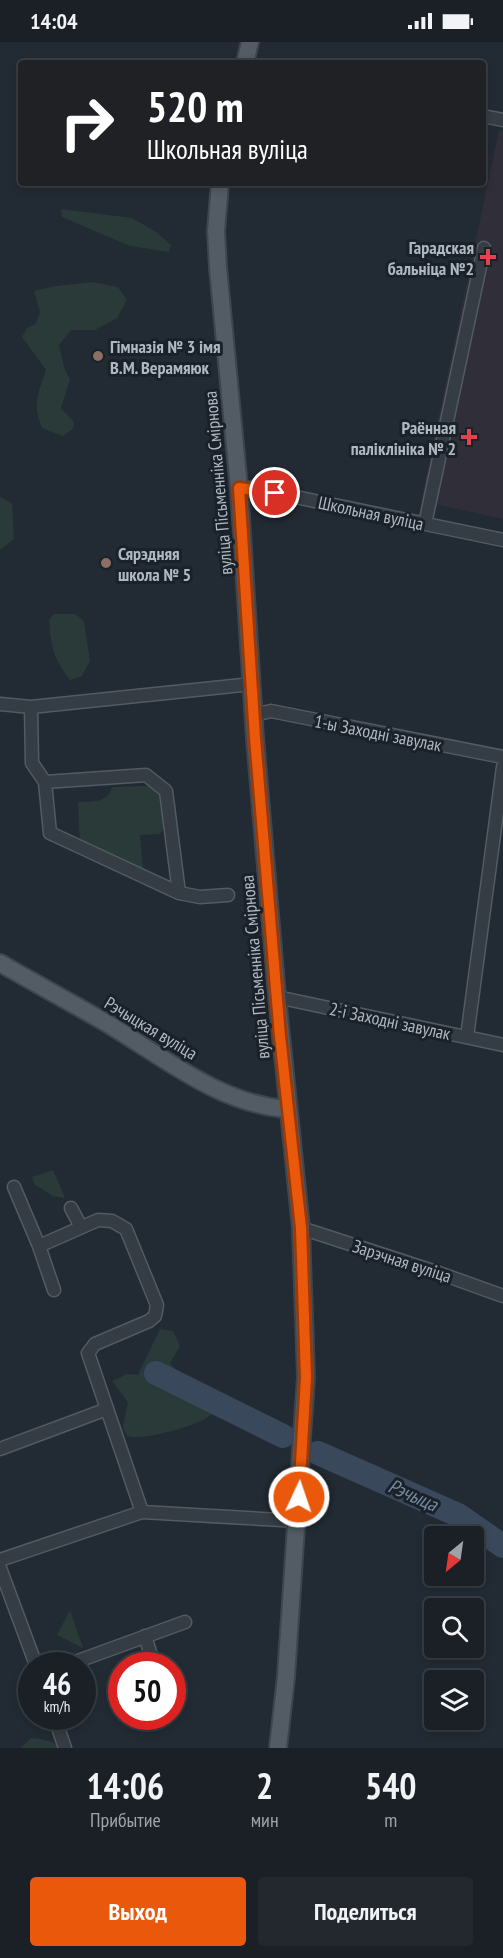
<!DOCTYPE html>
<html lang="ru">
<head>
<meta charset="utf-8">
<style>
  :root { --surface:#1a2026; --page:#23282e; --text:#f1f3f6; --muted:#9fa3a7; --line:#383e43; --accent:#ea580c }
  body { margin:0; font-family:"PT Sans Narrow",sans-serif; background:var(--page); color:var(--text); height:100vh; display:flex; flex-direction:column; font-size:22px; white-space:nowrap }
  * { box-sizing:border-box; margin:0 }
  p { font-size:20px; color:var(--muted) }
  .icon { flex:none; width:33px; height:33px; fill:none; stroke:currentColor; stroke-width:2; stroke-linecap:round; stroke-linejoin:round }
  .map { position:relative; height:1706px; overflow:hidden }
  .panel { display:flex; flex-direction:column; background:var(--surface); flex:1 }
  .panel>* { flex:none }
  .top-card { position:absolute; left:18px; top:18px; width:468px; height:126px; border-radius:6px; box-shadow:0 3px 9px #0003,0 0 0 2px var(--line); background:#202124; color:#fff; overflow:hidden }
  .needle { width:39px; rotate:209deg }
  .tools { position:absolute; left:424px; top:1484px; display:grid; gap:12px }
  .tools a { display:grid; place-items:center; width:60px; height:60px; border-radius:6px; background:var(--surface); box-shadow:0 3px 9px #0003,0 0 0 2px var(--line); font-size:30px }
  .speed { position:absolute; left:18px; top:1610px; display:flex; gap:12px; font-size:30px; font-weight:700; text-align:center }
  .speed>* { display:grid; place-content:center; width:78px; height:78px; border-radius:50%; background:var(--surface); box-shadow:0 3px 9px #0003,0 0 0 2px var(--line); line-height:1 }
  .speed small { font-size:15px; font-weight:400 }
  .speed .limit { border:9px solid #d22; background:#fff; color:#111 }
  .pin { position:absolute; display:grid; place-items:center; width:51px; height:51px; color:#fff; margin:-26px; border:3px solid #fff; border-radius:50%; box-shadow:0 2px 6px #0007 }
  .me { position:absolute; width:66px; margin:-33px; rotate:3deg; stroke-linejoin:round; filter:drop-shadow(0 0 4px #0008) }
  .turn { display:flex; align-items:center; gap:21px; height:126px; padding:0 30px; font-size:27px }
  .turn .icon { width:78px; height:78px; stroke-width:2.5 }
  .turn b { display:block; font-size:42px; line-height:51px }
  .eta { display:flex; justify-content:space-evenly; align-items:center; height:102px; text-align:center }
  .eta b { font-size:36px; font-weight:800; line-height:42px }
  .button { display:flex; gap:12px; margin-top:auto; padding:12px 30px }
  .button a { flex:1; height:69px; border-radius:6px; background:var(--accent); color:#fff; font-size:24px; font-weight:800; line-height:69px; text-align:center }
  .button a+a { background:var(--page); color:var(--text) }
  .status { display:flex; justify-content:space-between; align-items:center; height:42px; padding:0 30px; background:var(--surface); direction:ltr }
  .status svg { height:16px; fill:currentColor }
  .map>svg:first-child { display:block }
  .medical { fill:#302f39 }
  .green { fill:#2a3a39 }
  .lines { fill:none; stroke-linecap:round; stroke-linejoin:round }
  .river { stroke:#39495b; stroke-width:24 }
  .minor-casing { stroke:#525a62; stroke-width:15 }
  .major-casing { stroke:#3e454e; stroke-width:20 }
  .minor { stroke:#353c44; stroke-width:12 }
  .major { stroke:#535b64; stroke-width:16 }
  .route-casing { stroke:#983908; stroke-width:15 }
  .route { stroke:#ea580c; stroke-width:10 }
  .health-dot { fill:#e0444e; stroke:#1a2129; stroke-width:2 }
  .education-dot { fill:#8d6e63; stroke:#1a2129; stroke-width:2 }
  .labels { text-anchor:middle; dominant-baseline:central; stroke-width:6; stroke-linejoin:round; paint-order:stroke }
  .poi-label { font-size:18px; font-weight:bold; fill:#afb7c1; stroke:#1a2129; text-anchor:end }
  .street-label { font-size:18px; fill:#afb7c1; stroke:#1a2129 }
  .water-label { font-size:20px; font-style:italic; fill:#7389a1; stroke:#1a2129 }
</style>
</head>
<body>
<div class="status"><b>14:04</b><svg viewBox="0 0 49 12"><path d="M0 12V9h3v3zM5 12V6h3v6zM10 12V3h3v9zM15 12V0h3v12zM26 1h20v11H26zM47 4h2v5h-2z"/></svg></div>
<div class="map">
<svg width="503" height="1706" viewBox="0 0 503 1706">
  <rect width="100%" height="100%" fill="#222a33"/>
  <path class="medical" d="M499,88L503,89V477L421,459Z"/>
  <path class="green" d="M61,167L132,176L156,190L171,203L169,210L130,204L62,175Z
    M92,240L118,245L127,258L117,276L95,288H71L59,303L64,325L70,338L61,366L74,380L73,387L63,394L42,386C32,362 38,352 46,328L22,295L27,286L36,282L40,270L34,249L56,244Z
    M0,455L12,461L14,497L0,508Z
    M54,572H75L84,579L90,619L82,634L70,638C53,615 51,606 49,578Z
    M151,744L164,753L166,783L160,792L140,793L143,826L141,830L80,805L78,760C92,759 108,762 112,745Z
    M53,1128L65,1156L53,1154L34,1142L32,1135Z
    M160,1287L173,1289L180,1304L170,1321C180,1337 201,1341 215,1353L216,1369C210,1373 205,1378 199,1380C185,1386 141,1399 127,1394L123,1385L128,1360L112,1339L127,1332L138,1333Z
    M70,1568L83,1606L57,1593Z
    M31,1696C42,1697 52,1698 60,1706H21Z"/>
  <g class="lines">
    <path class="river" d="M156,1331L283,1394
      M318,1411L458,1473L503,1504"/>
    <g class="minor-casing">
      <path id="minor" d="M483,74L503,78
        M239,446H252L503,498
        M425,482L484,206
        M0,662L31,665L252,642
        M31,665L32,721L45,740L50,791L179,851L166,749L146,733L45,740
        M254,673L271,669L503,715
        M179,851L200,855L228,853
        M277,955L503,1003
        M467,995L503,725
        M14,1145L39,1204
        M71,1166L81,1185
        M301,1186L439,1231L503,1254
        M54,1248L39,1204L98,1178L112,1179L126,1187L157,1263L155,1274L149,1279L95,1302L88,1311L142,1470
        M0,1407L107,1367
        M0,1518L142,1470L298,1479
        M0,1526L36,1623
        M145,1594L154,1623
        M67,1623L185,1580
        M54,1674L65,1706"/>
    </g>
    <g class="major-casing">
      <path id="major" d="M245,21L250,0
        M220,141L216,189L218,226L239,446L255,696L277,955L301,1186L306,1335L286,1635L278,1706
        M0,921C36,942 72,961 108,982C163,1015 221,1063 288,1067"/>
    </g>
    <use href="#minor" class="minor"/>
    <use href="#major" class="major"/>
  </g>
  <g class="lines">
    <g class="route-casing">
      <path id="route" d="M275,451L239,446L255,696L280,994L301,1186L306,1335L299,1455"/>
    </g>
    <use href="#route" class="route"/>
  </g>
  <g class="health-dot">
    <path d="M485 206h6v6h6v6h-6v6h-6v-6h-6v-6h6z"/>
    <path d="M466 386h6v6h6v6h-6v6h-6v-6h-6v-6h6z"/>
  </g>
  <g class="education-dot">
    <circle cx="98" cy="314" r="6"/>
    <circle cx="106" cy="521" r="6"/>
  </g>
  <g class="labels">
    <g class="poi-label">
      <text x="474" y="205">Гарадская<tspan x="474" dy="21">бальніца №2</tspan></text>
      <text x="110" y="304" text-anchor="start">Гімназія № 3 імя<tspan x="110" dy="21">В.М. Верамяюк</tspan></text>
      <text x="456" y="385">Раённая<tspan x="456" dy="21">паліклініка № 2</tspan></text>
      <text x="118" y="511" text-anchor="start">Сярэдняя<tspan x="118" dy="21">школа № 5</tspan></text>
    </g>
    <g class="street-label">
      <text transform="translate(218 441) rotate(-95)">вуліца Пісьменніка Смірнова</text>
      <text transform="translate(371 471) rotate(12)">Школьная вуліца</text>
      <text transform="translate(378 691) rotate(11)">1-ы Заходні завулак</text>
      <text transform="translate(255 925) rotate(-95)">вуліца Пісьменніка Смірнова</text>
      <text transform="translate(390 979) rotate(12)">2-і Заходні завулак</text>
      <text transform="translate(151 986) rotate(31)">Рэчыцкая вуліца</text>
      <text transform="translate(402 1219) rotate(18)">Зарэчная вуліца</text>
    </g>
    <g class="water-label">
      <text transform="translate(413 1453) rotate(24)">Рэчыца</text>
    </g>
  </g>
</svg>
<div class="tools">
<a><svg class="needle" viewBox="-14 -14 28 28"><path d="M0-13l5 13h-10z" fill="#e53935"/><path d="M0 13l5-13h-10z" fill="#9fa3a7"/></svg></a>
<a><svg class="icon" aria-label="search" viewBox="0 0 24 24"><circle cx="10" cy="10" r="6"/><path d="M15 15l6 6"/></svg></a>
<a><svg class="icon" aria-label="layers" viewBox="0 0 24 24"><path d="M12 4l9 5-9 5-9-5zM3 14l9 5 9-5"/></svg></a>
</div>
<div class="speed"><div>46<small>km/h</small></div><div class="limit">50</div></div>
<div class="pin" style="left:275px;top:451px;background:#d93025"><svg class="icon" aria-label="arrive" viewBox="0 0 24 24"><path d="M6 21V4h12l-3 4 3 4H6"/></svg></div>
<svg class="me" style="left:299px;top:1455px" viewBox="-20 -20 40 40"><circle r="17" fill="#ea580c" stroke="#fff" stroke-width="3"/><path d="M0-11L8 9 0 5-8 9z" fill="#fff"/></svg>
<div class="top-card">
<div class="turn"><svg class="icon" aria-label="right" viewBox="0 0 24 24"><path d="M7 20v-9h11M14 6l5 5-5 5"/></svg><div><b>520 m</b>Школьная вуліца</div></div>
</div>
</div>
<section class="panel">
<div class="eta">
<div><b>14:06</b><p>Прибытие</p></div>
<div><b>2</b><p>мин</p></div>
<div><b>540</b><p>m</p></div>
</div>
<div class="button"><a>Выход</a><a>Поделиться</a></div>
</section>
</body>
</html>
